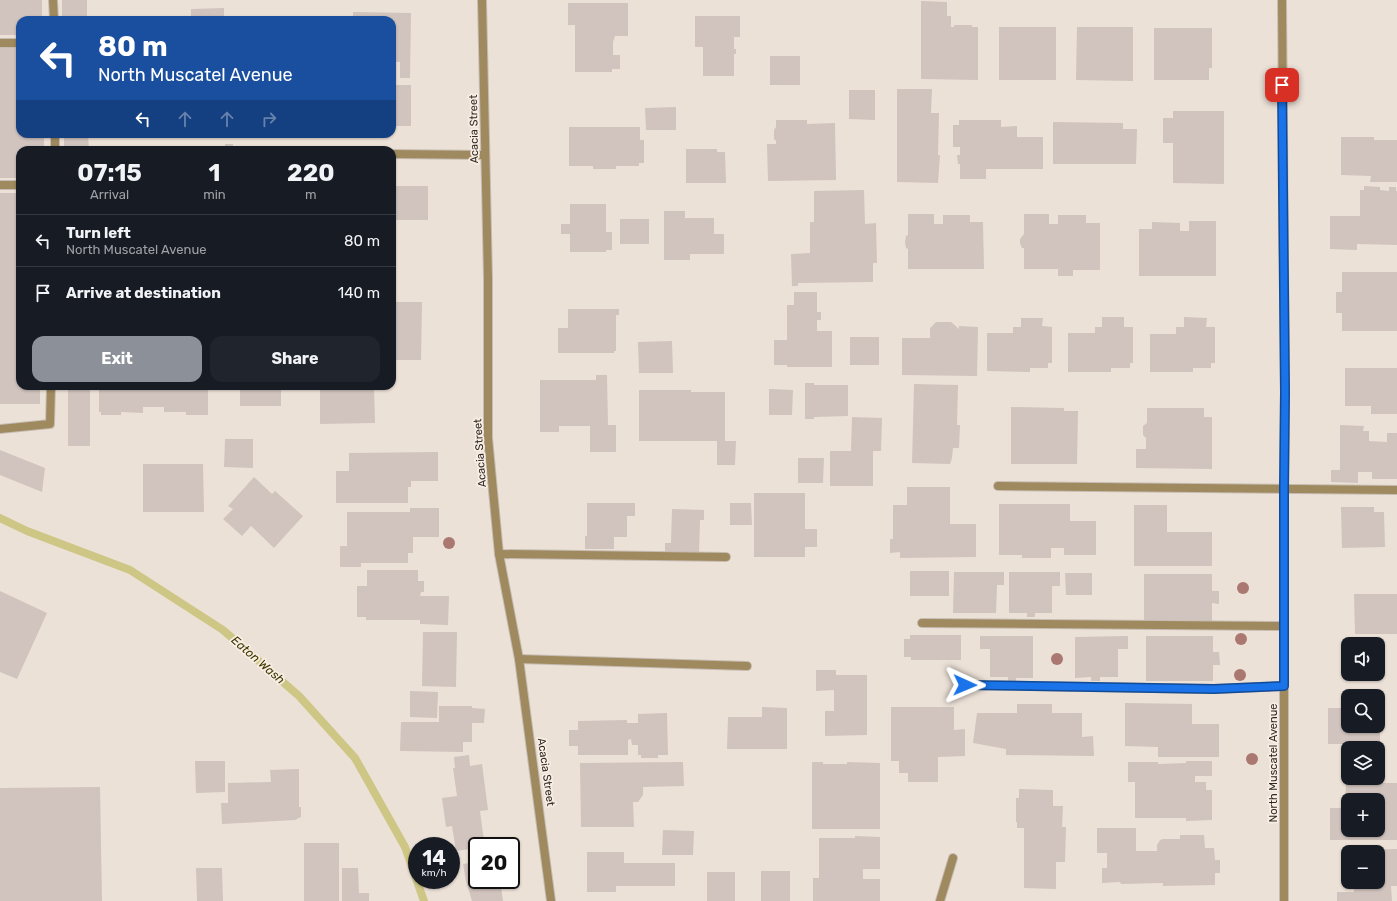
<!DOCTYPE html>
<html lang="en">
<head>
<meta charset="utf-8">
<style>
  :root { --surface:#171b24; --page:#20242c; --text:#f1f3f6; --muted:#9ea1a6; --line:#363941; --accent:#8c9099 }
  body { margin:0; font-family:Rubik,sans-serif; background:var(--page); color:var(--text); height:100vh; display:flex; flex-direction:column; font-size:15px; white-space:nowrap }
  * { box-sizing:border-box; margin:0 }
  p { font-size:13px; color:var(--muted) }
  .icon { flex:none; width:22px; height:22px; fill:none; stroke:currentColor; stroke-width:2; stroke-linecap:round; stroke-linejoin:round }
  .map { position:relative; flex:1; overflow:hidden }
  .side { position:absolute; left:16px; top:146px; width:380px; height:244px; display:flex; flex-direction:column; background:var(--surface); border-radius:12px; box-shadow:0 1px 3px #0004 }
  .side>* { flex:none }
  .top-card { position:absolute; left:16px; top:16px; width:380px; height:122px; border-radius:12px; box-shadow:0 1px 3px #0004; background:#1a4fa0; color:#fff; overflow:hidden }
  .tools { position:absolute; left:1341px; top:637px; display:grid; gap:8px }
  .tools a { display:grid; place-items:center; width:44px; height:44px; border-radius:8px; background:var(--surface); box-shadow:0 1px 3px #0004; font-size:20px }
  .speed { position:absolute; left:408px; top:837px; display:flex; gap:8px; font-size:20px; font-weight:700; text-align:center }
  .speed>* { display:grid; place-content:center; width:52px; height:52px; border-radius:50%; background:var(--surface); box-shadow:0 1px 3px #0004; line-height:1 }
  .speed small { font-size:10px; font-weight:400 }
  .speed .limit { border:2px solid #111; border-radius:6px; background:#fff; color:#111 }
  .pin { position:absolute; display:grid; place-items:center; width:34px; height:34px; color:#fff; margin:-17px; border-radius:8px; box-shadow:0 2px 6px #0006 }
  .me { position:absolute; width:44px; margin:-22px; rotate:91deg; stroke-linejoin:round; filter:drop-shadow(0 0 3px #0008) }
  .turn { display:flex; align-items:center; gap:14px; height:84px; padding:0 16px; font-size:18px }
  .turn .icon { width:52px; height:52px; stroke-width:2.5 }
  .turn b { display:block; font-size:28px; line-height:34px }
  .lanes { display:flex; align-items:center; height:38px; padding:0 16px; background:#0003; justify-content:center; gap:20px; direction:ltr }
  .lanes .off { opacity:.35 }
  .eta { display:flex; justify-content:space-evenly; align-items:center; height:68px; text-align:center }
  .eta b { font-size:24px; font-weight:700; line-height:28px }
  .primary-button { display:flex; gap:8px; margin-top:auto; padding:8px 16px }
  .primary-button a { flex:1; height:46px; border-radius:12px; background:var(--accent); color:#fff; font-size:16px; font-weight:700; line-height:46px; text-align:center }
  .primary-button a+a { background:var(--page); color:var(--text) }
  ul { padding:0; list-style:none }
  li { display:flex; align-items:center; gap:12px; height:52px; padding:0 16px; border-top:1px solid var(--line) }
  li div { flex:1 }
  li b { display:block; font-size:15px }
  li em { font-style:normal }
  .map>svg:first-child { display:block }
  .lines { fill:none; stroke-linecap:round; stroke-linejoin:round }
  .stream { stroke:#cec685; stroke-width:8 }
  .building { fill:#d1c3bd; fill-rule:evenodd }
  .service-casing { stroke:#c6bcb3; stroke-width:10 }
  .minor-casing { stroke:#c6bcb3; stroke-width:10 }
  .service { stroke:#9f895e; stroke-width:8 }
  .minor { stroke:#9f895e; stroke-width:8 }
  .tree { fill:#aa7871 }
  .route-casing { stroke:#114b97; stroke-width:10 }
  .route { stroke:#1a73e8; stroke-width:7 }
  .labels { text-anchor:middle; dominant-baseline:central; stroke-width:3.5; stroke-linejoin:round; paint-order:stroke }
  .street-label { font-size:11px; fill:#2d2925; stroke:#f9eee4 }
  .water-label { font-size:12px; font-style:italic; fill:#3e3701; stroke:#f9eee4 }
</style>
</head>
<body>
<div class="map">
<svg width="1397" height="901" viewBox="0 0 1397 901">
  <rect width="100%" height="100%" fill="#ece1d7"/>
  <g class="lines">
    <path class="stream" d="M0,518L27,531L130,570L223,630L299,696L355,758L405,847L424,901"/>
  </g>
  <path class="building" d="M0,0H42V20H20V35H0Z
    M62,0H87V20H62Z
    M921,1L947,2V16H951V27H954V25H972V27H978V80L921,79Z
    M568,3H628V36H615L613,42V55H620V69H612V72H575V25H568Z
    M224,8V18L272,17V20H191V9Z
    M353,12L411,13L410,78H400V62H392V20H353Z
    M695,16H740V37H734V49H736V54H734V76H703V47H695Z
    M999,27H1056V80H999Z
    M1077,27H1133V81L1076,80Z
    M1154,28H1212V68H1209V80H1154Z
    M0,47H20V134H44V150H20V178H0Z
    M770,56H800V85H770Z
    M392,85H411V126H392Z
    M897,89H932L931,113H939L938,155H940L938,183L897,182Z
    M849,90H875V120L849,119Z
    M676,107V130H646L645,108Z
    M1173,111H1224V184L1173,183V143H1163V118H1173Z
    M776,120H807V124L835,123L836,180L768,181L767,144H776V141L774,139V130L776,127Z
    M959,120H1001V127L1017,126V137H1043V169H986V179H960V164H958L957,155H960V147H953V125H959Z
    M1053,122L1123,123V129H1137L1136,164H1053Z
    M569,127H640V140H644V163H639V166H616V169H593V166H569Z
    M64,134H88L89,150H64Z
    M1341,137H1374V140H1397V182H1370L1371,176L1341,175Z
    M225,144H233V146H245L246,150H207V146H225Z
    M686,149H717V152H725L726,183H686Z
    M392,186H428V220H392Z
    M1364,186L1380,187V190L1389,191V187H1396V191H1397V245L1357,244V250L1330,249V216H1360V190H1364Z
    M864,190L865,224L876,223L877,263H873V282L798,283V286H792L791,254L810,253V222H814V191Z
    M0,193H20V386H40V404H0Z
    M570,204H606V232H612V250H606V252H570V234H561V224H570Z
    M664,211H685V218H714V234H724V254H690V260H664Z
    M908,214H934V224H943V215H970V222H983L984,269H908V249L906,248L905,242L906,236L908,235Z
    M1024,214H1049V224H1058V215H1086V223H1100V270H1073V276H1058V269H1024V248H1022L1020,243V239L1024,234Z
    M620,219H649V244H620Z
    M1189,221H1216V276H1139V229H1152V222L1180,223V231H1189Z
    M1342,272H1397V331H1342V313H1336V292H1342Z
    M794,292H817V312H821V320H817V331H832V367H787V365H774V340H787V305H794Z
    M392,302H422L421,360H392Z
    M568,309H619V315H616V351H614V353H558V328H568Z
    M1102,317H1124V327H1133V363H1130V368H1111V372H1068V333H1095V327H1102Z
    M1184,317L1207,318L1206,327H1215V363H1211V368H1193V372H1150V334H1176V327H1184Z
    M1021,318H1043L1042,326L1052,327V363H1048V368H1030V372L987,371V333H1013V327H1021Z
    M936,322H951L959,329V326L978,327L977,376L902,375V338H930V328Z
    M850,337H879V365H850Z
    M672,341L673,373H639L638,342Z
    M1345,368H1397V414H1371V406H1345Z
    M596,375H607L608,425H616V452H590V426H559V432H540V380H596Z
    M805,383H814V385H848V416L814,417V419H805Z
    M914,384L958,385L957,425H960L959,448H953L952,458L950,464L912,463Z
    M68,386H90V446H68Z
    M99,386H208V415H186V412H164V407H143V413L121,412V415H101V412H99Z
    M240,386H281V406H240Z
    M337,386H374L375,423L320,424V388L337,387Z
    M769,389L793,390L792,415H769Z
    M639,390H691V392H725V441H736L735,465H717V441H639Z
    M1011,407L1064,408V411H1078L1077,464H1011Z
    M1147,408H1204V417H1212V469L1136,468V449H1146V438L1143,435V426L1147,423Z
    M852,417L882,418L881,451H873V486H830V451H851Z
    M1340,425L1364,426L1363,431H1369V441L1387,442V433H1397V479H1372V472H1358V483L1331,482V470H1340Z
    M225,439H253V468L224,467Z
    M0,450L45,468L42,492L0,475Z
    M438,452V481H411V487H408V503H336V471H349V453Z
    M798,458H824L823,483H798Z
    M143,464H203L204,512H143Z
    M254,477L272,494L275,491L303,516L274,548L251,526L242,536L223,519L233,509L228,506Z
    M907,487H950V524H976V557L900,558V552L890,553V539H893V505H907Z
    M754,493H805V529H817V547H805V557H754Z
    M587,503H635V516H627V537H614V549H585V536H587Z
    M730,503H751L752,525H730Z
    M999,504H1070V521H1096V555H1064V548H1051V558H1022V555H999Z
    M1134,505H1167V532H1212V566H1134Z
    M1341,507H1374V512H1384L1385,547L1342,548Z
    M410,508H439V537H413V553H408V563H361V567H340V546H347V512H410Z
    M672,509L704,510V520H700L699,555L665,553V543H671Z
    M367,570H418V581H424V592H421L420,596H449L448,625L420,624V620H366V617H357V586H367Z
    M910,571H949V596H910Z
    M954,572H1004V585H997L996,613H953Z
    M1009,572H1060V586H1052V613H1035V617H1027V613H1009Z
    M1065,573H1092V595H1066Z
    M1144,574H1212V591H1219V604L1212,603V621L1144,620Z
    M0,591L47,613L17,679L0,672Z
    M1354,594H1397V634H1355Z
    M423,632H457L456,687L422,686Z
    M910,635H961V660H911V657H904V639H910Z
    M980,636H1033V678H1016V681H1008V677H990V649H980Z
    M1128,636V649H1118V677H1100V681H1091V677L1075,678V637Z
    M1146,636H1213V652H1219L1220,665H1213V681H1146Z
    M816,670H836V675H867V735L825,736V711H834V690L816,691Z
    M410,691L438,692L437,718L410,717Z
    M1125,703L1192,704V724H1219V757H1158V747L1125,746Z
    M1017,704H1052V713H1082V737L1093,736L1094,756L1006,755V749L973,743L977,713H1017Z
    M439,706H472V708L485,709L484,723H472V742H463V752L400,751L401,722H439Z
    M762,707L787,708V749H727L728,717H762Z
    M891,707H954V730L965,729V756L938,757V782H908V773H899V761H891Z
    M1328,708H1348V726H1378V708H1380V744H1328Z
    M667,713L668,755H658V758H641V755H638V745H632L631,739L628,740V755H578V746H569V730H578V721L627,720V723H638V714Z
    M469,755L470,766L482,764L488,810L480,811L484,841L482,842V846H477V848L456,851L452,826L446,827L442,798L457,796L453,768H455L454,757Z
    M195,761H225V792L196,793Z
    M1186,761H1212V776H1195V782H1206V790H1212V820L1186,821V818H1135V782H1128V762H1158V764L1186,763Z
    M683,762L684,786L643,787V795L638,802H633L634,827H581L580,763Z
    M812,762H823V764H847V762L880,763V829H812Z
    M299,769V807H301V817L295,820L222,824L221,803H228V783L271,782L270,770Z
    M1346,783H1397V840H1330V808H1345ZM1348,800H1378V830H1348Z
    M100,787L102,901H0V788Z
    M1019,789L1053,790V806H1063L1062,827H1066L1065,862H1056V889L1024,888V828H1017V822H1016V798H1019Z
    M1097,828H1136V851H1157V845L1160,840L1163,839H1180V835H1204L1205,848H1214L1215,860H1220V873H1215V885L1163,886V883L1121,884L1120,882L1102,883V868H1107V853H1097Z
    M663,830L694,831L693,855H662Z
    M855,836L880,837V869H863V879H880V901H813V878H819V838H855Z
    M304,843H339V901H304Z
    M1397,849V886H1391L1392,901H1337V892H1354V882H1378V852H1354V850Z
    M587,852H624V863H675V886H616V892H587Z
    M477,862V880H500L503,901H472L466,881L463,864Z
    M196,868H222L223,901H197Z
    M342,868H358L359,893H369V901H342Z
    M761,871H790V901H761Z
    M707,872H735V901H707Z"/>
  <g class="lines">
    <g class="service-casing">
      <path id="service" d="M53,0L54,20
        M0,43H20
        M55,134V150
        M392,154L485,155
        M0,185H20
        M0,429L50,424L51,386
        M998,486L1397,490
        M499,554L726,557
        M922,623L1284,626
        M519,659L747,666
        M965,685L1214,689L1284,686"/>
    </g>
    <g class="minor-casing">
      <path id="minor" d="M482,0L488,279V438L499,554L519,659L551,901
        M1282,0L1285,392L1284,488V901
        M940,901L953,858"/>
    </g>
    <use href="#service" class="service"/>
    <use href="#minor" class="minor"/>
  </g>
  <g class="tree">
    <circle cx="449" cy="543" r="6"/>
    <circle cx="1243" cy="588" r="6"/>
    <circle cx="1241" cy="639" r="6"/>
    <circle cx="1057" cy="659" r="6"/>
    <circle cx="1240" cy="675" r="6"/>
    <circle cx="1252" cy="759" r="6"/>
  </g>
  <g class="lines">
    <g class="route-casing">
      <path id="route" d="M965,685L1214,689L1284,686V488L1285,392L1282,85"/>
    </g>
    <use href="#route" class="route"/>
  </g>
  <g class="labels">
    <g class="street-label">
      <text transform="translate(474 129) rotate(-91)">Acacia Street</text>
      <text transform="translate(480 453) rotate(-94)">Acacia Street</text>
      <text transform="translate(1273 763) rotate(-90)">North Muscatel Avenue</text>
      <text transform="translate(546 772) rotate(82)">Acacia Street</text>
    </g>
    <g class="water-label">
      <text transform="translate(258 660) rotate(41)">Eaton Wash</text>
    </g>
  </g>
</svg>
<div class="tools">
<a><svg class="icon" aria-label="sound" viewBox="0 0 24 24"><path d="M4 9h4l5-4v14l-5-4H4zM17 9q2 3 0 6"/></svg></a>
<a><svg class="icon" aria-label="search" viewBox="0 0 24 24"><circle cx="10" cy="10" r="6"/><path d="M15 15l6 6"/></svg></a>
<a><svg class="icon" aria-label="layers" viewBox="0 0 24 24"><path d="M12 4l9 5-9 5-9-5zM3 14l9 5 9-5"/></svg></a>
<a>+</a>
<a>−</a>
</div>
<div class="speed"><div>14<small>km/h</small></div><div class="limit">20</div></div>
<div class="pin" style="left:1282px;top:85px;background:#d93025"><svg class="icon" aria-label="arrive" viewBox="0 0 24 24"><path d="M6 21V4h12l-3 4 3 4H6"/></svg></div>
<svg class="me" style="left:965px;top:685px" viewBox="-20 -20 40 40"><path d="M0-17L14 15 0 8-14 15z" fill="#1a73e8" stroke="#fff" stroke-width="4"/></svg>
<div class="top-card">
<div class="turn"><svg class="icon" aria-label="left" viewBox="0 0 24 24"><path d="M17 20v-9H6M10 6l-5 5 5 5"/></svg><div><b>80 m</b>North Muscatel Avenue</div></div>
<div class="lanes"><svg class="icon" aria-label="left" viewBox="0 0 24 24"><path d="M17 20v-9H6M10 6l-5 5 5 5"/></svg><svg class="icon off" aria-label="ahead" viewBox="0 0 24 24"><path d="M12 20V5M6 11l6-6 6 6"/></svg><svg class="icon off" aria-label="ahead" viewBox="0 0 24 24"><path d="M12 20V5M6 11l6-6 6 6"/></svg><svg class="icon off" aria-label="right" viewBox="0 0 24 24"><path d="M7 20v-9h11M14 6l5 5-5 5"/></svg></div>
</div>
<section class="side">
<div class="eta">
<div><b>07:15</b><p>Arrival</p></div>
<div><b>1</b><p>min</p></div>
<div><b>220</b><p>m</p></div>
</div>
<ul>
<li><svg class="icon" aria-label="left" viewBox="0 0 24 24"><path d="M17 20v-9H6M10 6l-5 5 5 5"/></svg><div><b>Turn left</b><p>North Muscatel Avenue</p></div><em>80 m</em></li>
<li><svg class="icon" aria-label="arrive" viewBox="0 0 24 24"><path d="M6 21V4h12l-3 4 3 4H6"/></svg><div><b>Arrive at destination</b></div><em>140 m</em></li>
</ul>
<div class="primary-button"><a>Exit</a><a>Share</a></div>
</section>
</div>
</body>
</html>
